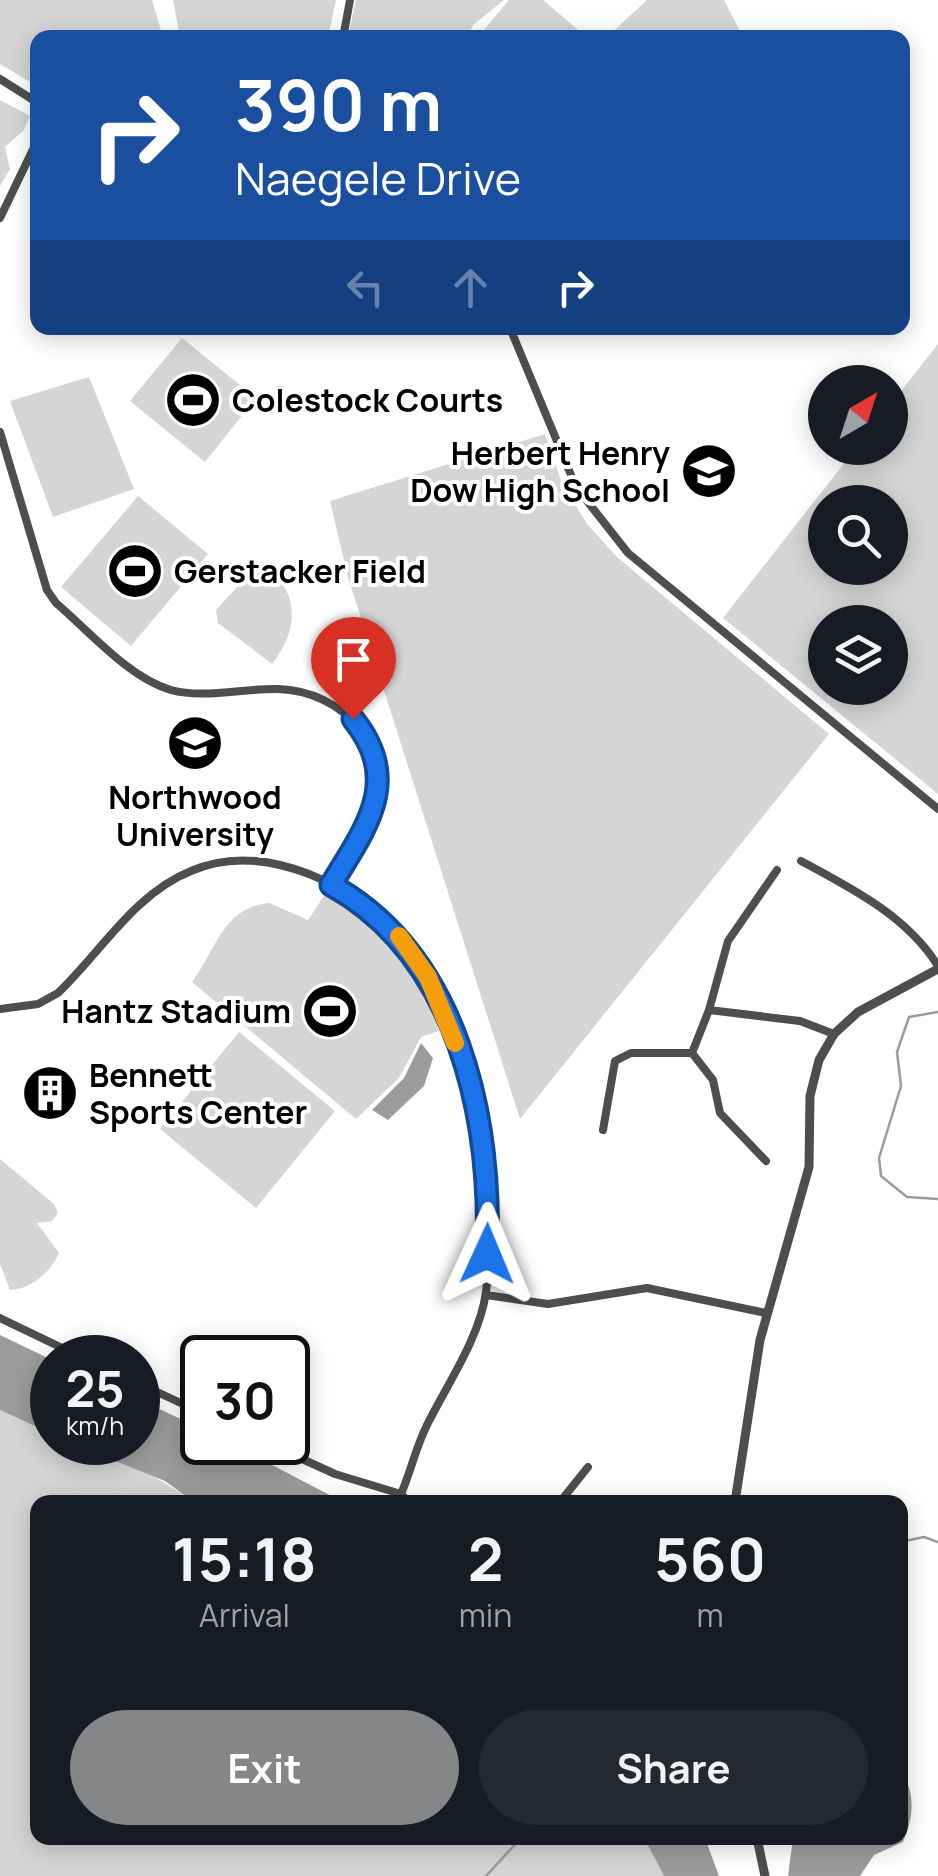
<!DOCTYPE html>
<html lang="en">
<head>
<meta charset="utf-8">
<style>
  :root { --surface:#171b24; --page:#242831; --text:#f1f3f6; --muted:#9ea1a6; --accent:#858687 }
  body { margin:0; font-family:Manrope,sans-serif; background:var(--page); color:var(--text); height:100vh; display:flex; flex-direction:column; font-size:38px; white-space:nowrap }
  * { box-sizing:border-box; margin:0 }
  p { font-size:32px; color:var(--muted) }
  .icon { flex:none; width:55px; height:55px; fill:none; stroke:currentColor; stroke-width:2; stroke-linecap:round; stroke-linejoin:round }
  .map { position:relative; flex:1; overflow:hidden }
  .panel { position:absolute; left:30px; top:1495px; width:878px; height:350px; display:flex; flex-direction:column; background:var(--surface); border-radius:20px; box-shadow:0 5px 25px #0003 }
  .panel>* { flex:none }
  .guide { position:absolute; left:30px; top:30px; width:880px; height:305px; border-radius:20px; box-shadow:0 5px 25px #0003; background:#1a4fa0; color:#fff; overflow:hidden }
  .needle { width:65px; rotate:39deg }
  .tools { position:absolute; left:808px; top:365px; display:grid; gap:20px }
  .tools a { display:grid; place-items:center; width:100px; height:100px; border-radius:50%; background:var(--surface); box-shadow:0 5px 25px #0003; font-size:50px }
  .speed { position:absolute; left:30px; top:1335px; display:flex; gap:20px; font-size:50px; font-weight:700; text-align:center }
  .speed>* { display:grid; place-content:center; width:130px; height:130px; border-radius:50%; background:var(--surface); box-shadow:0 5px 25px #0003; line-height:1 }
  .speed small { font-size:25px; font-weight:400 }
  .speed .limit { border:5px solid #111; border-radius:15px; background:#fff; color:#111 }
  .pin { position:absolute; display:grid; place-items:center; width:85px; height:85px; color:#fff; margin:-102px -42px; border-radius:50% 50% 50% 0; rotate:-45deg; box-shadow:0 0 10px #0007 }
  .pin .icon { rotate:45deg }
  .me { position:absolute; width:110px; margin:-55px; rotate:1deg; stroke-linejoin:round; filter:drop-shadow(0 0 8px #0008) }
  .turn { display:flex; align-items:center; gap:35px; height:210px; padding:0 40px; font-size:45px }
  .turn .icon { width:130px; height:130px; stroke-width:2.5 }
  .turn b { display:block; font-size:70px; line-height:85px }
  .lanes { display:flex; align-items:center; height:95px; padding:0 40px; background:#0003; justify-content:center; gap:50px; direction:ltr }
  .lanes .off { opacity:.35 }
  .eta { display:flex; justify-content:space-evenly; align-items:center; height:170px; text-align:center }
  .eta b { font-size:60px; font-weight:700; line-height:70px }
  .primary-button { display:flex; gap:20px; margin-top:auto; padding:20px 40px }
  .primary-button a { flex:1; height:115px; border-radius:60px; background:var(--accent); color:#fff; font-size:40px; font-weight:700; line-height:115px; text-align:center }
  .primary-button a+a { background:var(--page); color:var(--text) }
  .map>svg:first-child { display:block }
  .green { fill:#d5d5d5; fill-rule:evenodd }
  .water { fill:#9c9c9c }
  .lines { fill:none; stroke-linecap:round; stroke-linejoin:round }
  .stream { stroke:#9c9c9c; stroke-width:2.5 }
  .minor { stroke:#4e4e4e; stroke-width:8 }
  .tertiary { stroke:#4e4e4e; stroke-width:9 }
  .route-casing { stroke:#114b97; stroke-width:25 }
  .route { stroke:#1a73e8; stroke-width:18 }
  .slow { stroke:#f59e0b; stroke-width:18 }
  .labels { text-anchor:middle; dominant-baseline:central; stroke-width:8; stroke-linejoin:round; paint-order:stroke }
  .poi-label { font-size:32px; font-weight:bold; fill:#000; stroke:#fff; text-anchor:start }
</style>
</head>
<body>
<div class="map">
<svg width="938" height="1876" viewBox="0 0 938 1876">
  <rect width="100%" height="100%" fill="#fff"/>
  <path class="green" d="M0,0H152L163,37L38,38L37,86L0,64Z
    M173,0H336L328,37L180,38Z
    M356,0H504L473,25L468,37H348Z
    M509,0H543L583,34L580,38L478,37Z
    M647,0H724L743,37H607Z
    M0,100L30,116L24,130L5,147L10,169L0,186Z
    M182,338L256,398L205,462L130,401Z
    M938,344V794L723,618L856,448H890V405ZM825,502H890V568H825ZM825,622H890V688H825Z
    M89,377L134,489L53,517L10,401Z
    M545,434L561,481L587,524L618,558L829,734L520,1119L348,577L330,501Z
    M138,496L208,554L131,646L61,587Z
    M261,561C299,590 301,627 272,664L218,623L216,610Z
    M326,893L363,917L364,925L368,921C401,954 424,986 439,1031L421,1037L399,1078L356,1119L192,982C216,950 223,907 269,903L308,920Z
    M239,1032L335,1111L256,1208L160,1129Z
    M0,1159L54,1204L58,1213L52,1221L37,1223L59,1253C50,1273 31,1289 10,1290L0,1264Z
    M0,1410L52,1434V1442C99,1443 157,1476 194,1502H38V1838H644L664,1876H0Z"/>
  <path class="water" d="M421,1043L433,1058L424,1086L388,1120L372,1110L404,1078Z
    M0,1335L52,1360V1434L0,1410Z
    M138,1399L202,1429V1442L230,1443L343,1502H194L165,1481L71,1443L138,1442Z
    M900,1766C915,1794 915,1813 903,1842L874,1855L860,1876H788L793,1838H900Z
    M644,1838H705L719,1876H664Z"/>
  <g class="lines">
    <path class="stream" d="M938,1012L909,1017L897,1052L901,1086L879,1158L881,1176L907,1197L938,1199
      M900,1542L924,1537L938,1542
      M486,1876L521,1838"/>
    <path class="minor" d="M343,38L350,0
      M0,79L38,103
      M0,218L38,139
      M510,328L576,487L628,553L938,809
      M0,432L47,590L56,603C89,631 129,678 171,690C204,699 244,688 278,689C343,691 394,746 373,812C365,838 345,862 331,885
      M801,861C851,888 907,916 938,966
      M0,1009L38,1004L58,993C101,952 134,894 191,871C230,854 270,859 309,874C460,934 504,1146 486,1292C480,1337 448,1383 428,1423C416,1446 411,1471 401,1494
      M709,1010L728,941L777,870
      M692,1053L713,1080L720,1113L766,1161
      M603,1130L615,1061L631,1053H692L709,1010L800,1021L834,1034
      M486,1295L548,1304L647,1288L766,1313
      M0,1318L83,1358
      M138,1383L202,1413
      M265,1442L335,1474L401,1494L409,1502
      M560,1502L588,1467"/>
    <path class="tertiary" d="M735,1502L760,1340L809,1167L810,1096L819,1060L834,1034L858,1012L938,969
      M757,1838L765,1876"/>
  </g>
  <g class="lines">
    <g class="route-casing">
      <path id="route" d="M353,719C403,781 366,827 331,885C459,956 492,1119 487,1254"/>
    </g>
    <use href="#route" class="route"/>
    <path class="slow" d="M399,936L428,977L455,1043"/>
  </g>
  <defs>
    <g id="stadium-disc" transform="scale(2.875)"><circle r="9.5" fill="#000" stroke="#fff"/><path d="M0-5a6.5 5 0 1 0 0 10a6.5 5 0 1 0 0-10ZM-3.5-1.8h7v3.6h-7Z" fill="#fff"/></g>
    <g id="school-disc" transform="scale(2.875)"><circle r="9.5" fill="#000" stroke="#fff"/><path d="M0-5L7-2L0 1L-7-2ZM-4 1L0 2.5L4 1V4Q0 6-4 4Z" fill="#fff"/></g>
    <g id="university-disc" transform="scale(2.875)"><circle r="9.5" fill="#000" stroke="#fff"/><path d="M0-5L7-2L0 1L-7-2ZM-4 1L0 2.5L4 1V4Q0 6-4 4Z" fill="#fff"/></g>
    <g id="building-disc" transform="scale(2.875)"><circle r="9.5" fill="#000" stroke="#fff"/><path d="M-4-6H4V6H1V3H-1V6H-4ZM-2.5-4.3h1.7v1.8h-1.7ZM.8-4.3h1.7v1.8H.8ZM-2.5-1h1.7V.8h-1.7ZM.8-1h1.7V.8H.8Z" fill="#fff"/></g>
  </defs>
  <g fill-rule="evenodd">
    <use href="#stadium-disc" x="193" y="400"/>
    <use href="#school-disc" x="709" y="471"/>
    <use href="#stadium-disc" x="135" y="571"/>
    <use href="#university-disc" x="195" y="743"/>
    <use href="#stadium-disc" x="330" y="1011"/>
    <use href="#building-disc" x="50" y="1093"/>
  </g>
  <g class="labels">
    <g class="poi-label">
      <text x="232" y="400">Colestock Courts</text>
      <text x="670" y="453" text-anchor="end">Herbert Henry<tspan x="670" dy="37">Dow High School</tspan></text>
      <text x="174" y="571">Gerstacker Field</text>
      <text x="195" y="797" text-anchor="middle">Northwood<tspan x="195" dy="37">University</tspan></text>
      <text x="291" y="1011" text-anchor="end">Hantz Stadium</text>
      <text x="89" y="1075">Bennett<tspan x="89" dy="37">Sports Center</tspan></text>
    </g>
  </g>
</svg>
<div class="tools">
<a><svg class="needle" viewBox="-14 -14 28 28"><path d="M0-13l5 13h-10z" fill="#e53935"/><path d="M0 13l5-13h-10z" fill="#9ea1a6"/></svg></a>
<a><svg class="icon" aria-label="search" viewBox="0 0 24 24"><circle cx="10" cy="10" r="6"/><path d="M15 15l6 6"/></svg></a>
<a><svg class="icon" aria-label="layers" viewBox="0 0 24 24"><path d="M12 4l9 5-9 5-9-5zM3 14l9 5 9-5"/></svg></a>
</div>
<div class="speed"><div>25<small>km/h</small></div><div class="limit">30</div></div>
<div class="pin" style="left:353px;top:719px;background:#d93025"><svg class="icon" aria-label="arrive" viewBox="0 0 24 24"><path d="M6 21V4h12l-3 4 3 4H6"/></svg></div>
<svg class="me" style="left:487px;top:1254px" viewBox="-20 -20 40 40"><path d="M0-17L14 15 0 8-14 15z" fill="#1a73e8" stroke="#fff" stroke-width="4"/></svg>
<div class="guide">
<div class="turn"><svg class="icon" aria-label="right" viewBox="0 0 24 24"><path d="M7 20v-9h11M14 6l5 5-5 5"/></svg><div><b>390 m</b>Naegele Drive</div></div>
<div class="lanes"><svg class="icon off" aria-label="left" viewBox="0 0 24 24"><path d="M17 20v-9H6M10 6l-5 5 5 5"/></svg><svg class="icon off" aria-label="ahead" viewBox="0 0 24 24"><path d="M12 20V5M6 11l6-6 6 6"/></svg><svg class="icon" aria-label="right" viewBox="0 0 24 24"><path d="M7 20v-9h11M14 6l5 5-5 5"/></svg></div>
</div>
<section class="panel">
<div class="eta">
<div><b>15:18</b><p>Arrival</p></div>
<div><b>2</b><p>min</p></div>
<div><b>560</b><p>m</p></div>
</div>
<div class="primary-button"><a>Exit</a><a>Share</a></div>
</section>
</div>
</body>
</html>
